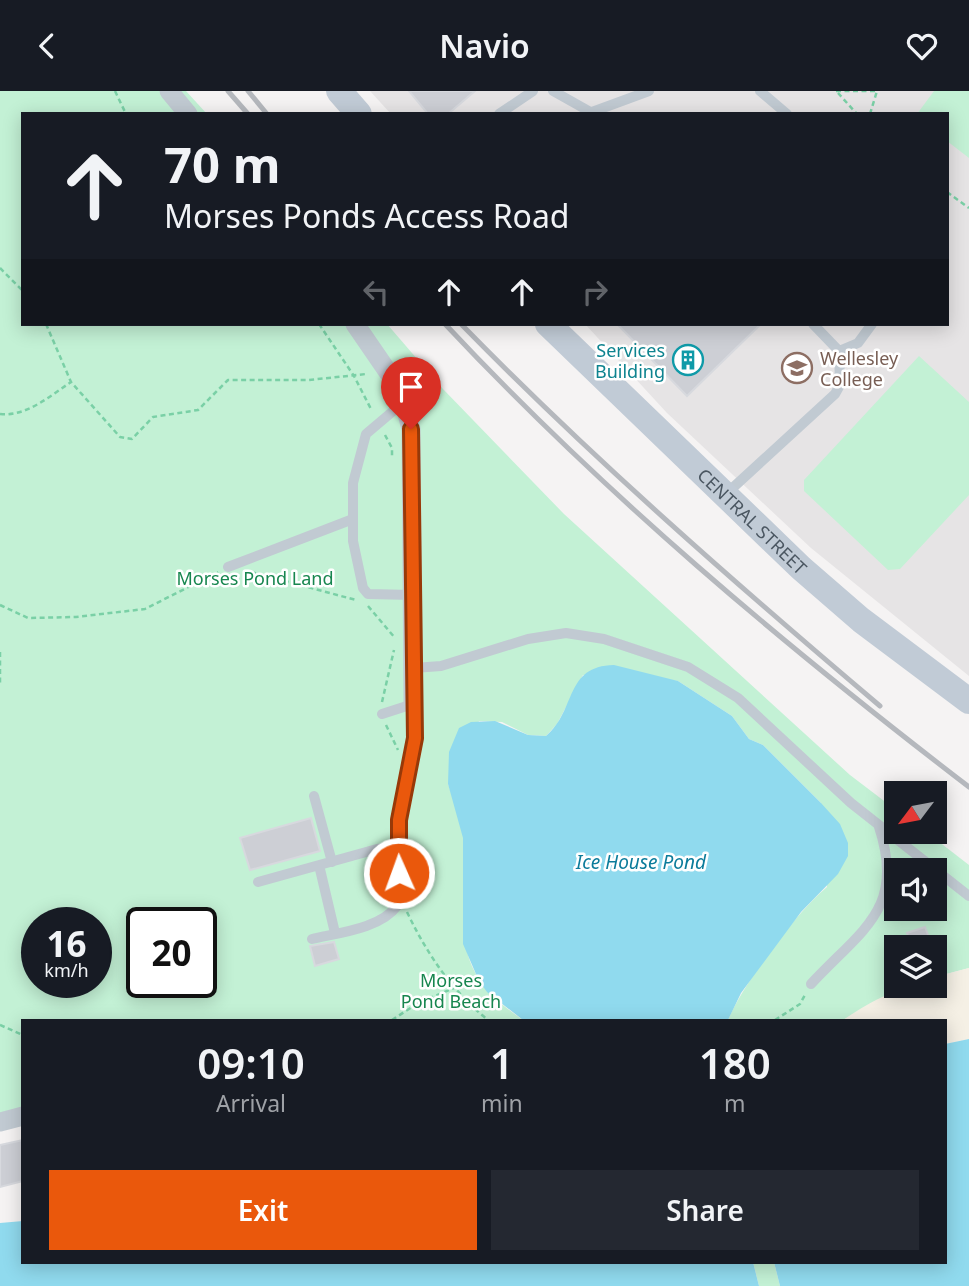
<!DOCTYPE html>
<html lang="en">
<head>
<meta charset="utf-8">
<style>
  :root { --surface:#171b24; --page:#242831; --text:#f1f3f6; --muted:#9ea1a6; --accent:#ea580c }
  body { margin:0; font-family:"Noto Sans",sans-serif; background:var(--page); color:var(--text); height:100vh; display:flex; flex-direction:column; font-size:26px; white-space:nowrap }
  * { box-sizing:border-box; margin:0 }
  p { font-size:23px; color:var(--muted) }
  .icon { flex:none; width:38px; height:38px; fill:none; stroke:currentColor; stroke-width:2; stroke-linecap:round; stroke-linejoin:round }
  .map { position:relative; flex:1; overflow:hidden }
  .sheet { position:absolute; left:21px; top:928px; width:926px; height:245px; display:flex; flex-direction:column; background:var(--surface); border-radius:0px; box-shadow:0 4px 18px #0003 }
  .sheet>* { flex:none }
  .top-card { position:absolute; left:21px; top:21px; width:928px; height:214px; border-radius:0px; box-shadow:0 4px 18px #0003; background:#171b24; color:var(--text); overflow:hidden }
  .needle { width:46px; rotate:238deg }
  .tools { position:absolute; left:884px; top:690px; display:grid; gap:14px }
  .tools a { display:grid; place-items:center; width:63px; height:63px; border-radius:0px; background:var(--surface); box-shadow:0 4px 18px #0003; font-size:35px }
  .speed { position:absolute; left:21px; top:816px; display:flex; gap:14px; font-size:35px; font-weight:700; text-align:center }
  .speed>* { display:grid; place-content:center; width:91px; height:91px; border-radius:50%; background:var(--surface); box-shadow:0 4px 18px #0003; line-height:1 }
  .speed small { font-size:18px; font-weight:400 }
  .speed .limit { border:4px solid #111; border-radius:10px; background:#fff; color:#111 }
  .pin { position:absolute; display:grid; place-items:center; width:60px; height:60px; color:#fff; margin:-72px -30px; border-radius:50% 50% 50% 0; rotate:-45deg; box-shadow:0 0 7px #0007 }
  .pin .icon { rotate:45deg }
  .me { position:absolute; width:77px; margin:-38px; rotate:358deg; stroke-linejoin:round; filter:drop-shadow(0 0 5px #0008) }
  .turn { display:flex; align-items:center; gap:24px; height:147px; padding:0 28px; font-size:32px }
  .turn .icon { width:91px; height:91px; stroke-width:2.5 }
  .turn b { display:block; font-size:49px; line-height:60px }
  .lanes { display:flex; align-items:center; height:66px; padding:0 28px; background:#0003; justify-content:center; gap:35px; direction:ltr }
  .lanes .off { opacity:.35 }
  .eta { display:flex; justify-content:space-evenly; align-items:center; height:119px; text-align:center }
  .eta b { font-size:42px; font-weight:600; line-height:49px }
  .button { display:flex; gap:14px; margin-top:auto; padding:14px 28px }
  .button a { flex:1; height:80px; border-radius:0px; background:var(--accent); color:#fff; font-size:28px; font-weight:600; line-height:80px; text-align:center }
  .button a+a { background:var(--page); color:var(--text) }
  header { display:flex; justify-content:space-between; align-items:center; height:91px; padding:0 28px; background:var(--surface); font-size:32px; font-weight:600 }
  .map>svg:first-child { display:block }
  .education { fill:#e6e4e5 }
  .green { fill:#c3f1d5; fill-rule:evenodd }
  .sand { fill:#f5f0e5 }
  .water { fill:#90daee }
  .building { fill:#cdcfd5; stroke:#d7d9de; stroke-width:2 }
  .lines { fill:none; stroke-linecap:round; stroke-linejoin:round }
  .path { stroke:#7ad0a6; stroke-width:2.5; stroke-dasharray:5 3.5; stroke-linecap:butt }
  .service { stroke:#c1cad2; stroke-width:10 }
  .minor { stroke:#c1cad2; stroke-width:19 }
  .secondary { stroke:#c1cbd6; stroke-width:26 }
  .rail { stroke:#b5b8bd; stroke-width:5 }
  .route-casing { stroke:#983908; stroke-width:18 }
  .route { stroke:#ea580c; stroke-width:12 }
  .labels { text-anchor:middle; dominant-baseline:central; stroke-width:5; stroke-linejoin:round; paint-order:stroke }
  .culture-label { font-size:18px; fill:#0d838f; stroke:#fff; text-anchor:end }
  .education-label { font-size:18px; fill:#785e54; stroke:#fff; text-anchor:start }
  .street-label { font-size:18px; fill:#4a5661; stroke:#fff }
  .park-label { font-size:18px; fill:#17864f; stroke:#fff }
  .water-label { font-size:19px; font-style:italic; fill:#0c7c9b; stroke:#fff }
</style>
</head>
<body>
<header><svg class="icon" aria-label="back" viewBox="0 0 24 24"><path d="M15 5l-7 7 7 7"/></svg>Navio<svg class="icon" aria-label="heart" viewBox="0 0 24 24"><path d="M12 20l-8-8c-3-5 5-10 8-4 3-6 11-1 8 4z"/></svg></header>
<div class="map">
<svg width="969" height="1195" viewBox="0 0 969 1195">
  <rect width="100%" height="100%" fill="#f5f3f3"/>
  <path class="education" d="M370,0H969V585L811,457L667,322L585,233H947V23H391Z"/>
  <path class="green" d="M0,0H186L207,23H23V233H387L443,298L564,423L850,684L896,719V740H925L969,774V877L935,886L934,856H896V894H910L843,929H728C745,890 795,823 827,796L821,712L763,654L749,648L732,625L678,590L583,584L557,633L546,645L528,644L502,631L479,630L448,693C454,710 462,731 464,749C471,832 440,873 523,929H23V1018L0,1024ZM896,779H934V817H896ZM37,831H96V891H37ZM142,831H201V891H142Z
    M934,0H969V67L947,50V23H917Z
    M919,265L969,311V404L900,478L888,479L804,400V389Z
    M753,1171H774L780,1195H759Z"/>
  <path class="sand" d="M969,877V948L945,953V929H843C871,910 900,894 934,894L935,886Z"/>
  <path class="water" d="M614,574L678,590L732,625L749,648L763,654L821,712L840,733L848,752V765L838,783L801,821L741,902L728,929H523L487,901L479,890L463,853V747L448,693L449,661L459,637L471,631L495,630L528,644L546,645C577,619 564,575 614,574Z
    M969,948V1195H780L774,1171H945V953Z
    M23,1130V1171H753L759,1195H0V1132Z"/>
  <path class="building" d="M409,0H475L448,23H428Z
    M617,233H761L687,305Z
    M311,727L320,760L250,779L240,747Z
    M925,836L931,852L912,856L907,842Z
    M334,851L339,868L315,875L310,855Z
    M23,1049V1090L0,1096V1054Z"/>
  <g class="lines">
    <path class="path" d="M115,0L126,23
      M836,0H875
      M838,2L857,23
      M870,23L877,0
      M947,101L969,117
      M0,177L23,200
      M46,233L71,291L120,346L132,348L153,326L198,319L228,289H309L366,283
      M319,233L354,285L372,320
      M0,323C26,326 50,305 71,291
      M385,344L392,357V367
      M251,481L356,509
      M0,514L28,527L76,526L145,518L218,481
      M368,515L395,547
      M0,561V595
      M382,611L394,559
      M386,634L398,659
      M407,821C427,863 452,900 488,929
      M392,929L418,912L454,897
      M775,929L800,913L806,902
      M0,934L23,944"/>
    <path class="service" d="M553,0L594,23
      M760,0L787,23
      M592,21L649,0
      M499,23L533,0
      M839,260L858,252L872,233
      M405,310L366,343L353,392V450L363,497L368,503L413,504
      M726,403L835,303L840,294L839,260L813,233
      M228,476L353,428
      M414,577L441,575L528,548L566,542L604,548L688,576L738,607L851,712L969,805
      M314,705L332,771
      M319,774L335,842
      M258,791L377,758L398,756
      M312,848C337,842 380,838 397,815C407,802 397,759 398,741C401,697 418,657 413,613L382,623
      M811,893C862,838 906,818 879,736"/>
    <path class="minor" d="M169,0L188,23
      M355,233L401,300L411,338L413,613
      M0,1031L23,1025"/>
    <g class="secondary">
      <path d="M339,0L359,23"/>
      <path id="s1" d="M548,233L801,477L861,529L969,610"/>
    </g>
    <path class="rail" d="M228,0L248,23
      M248,0L267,23
      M445,233C604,403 784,554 969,696
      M461,233C593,368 736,493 880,615"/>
  </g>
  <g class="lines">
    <g class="route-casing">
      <path id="route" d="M399,782V729L415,647L411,338"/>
    </g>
    <use href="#route" class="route"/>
  </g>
  <defs>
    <g id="building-ring" transform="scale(1.575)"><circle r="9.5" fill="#fff" stroke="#0f9aa8" stroke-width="1.5"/><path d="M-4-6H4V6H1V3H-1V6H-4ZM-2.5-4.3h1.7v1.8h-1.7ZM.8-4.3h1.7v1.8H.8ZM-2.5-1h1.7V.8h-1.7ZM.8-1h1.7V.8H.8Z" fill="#0f9aa8"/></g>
    <g id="university-ring" transform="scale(1.575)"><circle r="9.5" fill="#fff" stroke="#8d6e63" stroke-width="1.5"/><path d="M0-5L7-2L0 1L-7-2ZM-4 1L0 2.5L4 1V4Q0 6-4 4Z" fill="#8d6e63"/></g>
  </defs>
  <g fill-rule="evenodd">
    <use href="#building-ring" x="688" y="269"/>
    <use href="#university-ring" x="797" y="277"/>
  </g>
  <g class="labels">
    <g class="culture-label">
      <text x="665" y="259">Services<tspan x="665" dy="21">Building</tspan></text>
    </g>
    <g class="education-label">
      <text x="820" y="267">Wellesley<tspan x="820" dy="21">College</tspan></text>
    </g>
    <g class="street-label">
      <text stroke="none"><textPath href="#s1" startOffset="284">CENTRAL STREET</textPath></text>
    </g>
    <g class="park-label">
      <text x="255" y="487">Morses Pond Land</text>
      <text x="451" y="889">Morses<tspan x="451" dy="21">Pond Beach</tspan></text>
    </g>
    <g class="water-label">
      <text x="641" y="771">Ice House Pond</text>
    </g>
  </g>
</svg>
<div class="tools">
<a><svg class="needle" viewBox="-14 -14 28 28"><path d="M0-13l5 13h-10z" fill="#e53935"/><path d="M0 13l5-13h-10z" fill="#9ea1a6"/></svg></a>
<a><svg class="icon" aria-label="sound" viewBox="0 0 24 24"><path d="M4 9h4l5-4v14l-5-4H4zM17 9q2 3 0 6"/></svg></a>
<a><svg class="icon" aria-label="layers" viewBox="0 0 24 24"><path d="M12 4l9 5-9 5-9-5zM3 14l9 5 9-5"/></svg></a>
</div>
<div class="speed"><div>16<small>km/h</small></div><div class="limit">20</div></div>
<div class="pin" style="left:411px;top:338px;background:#d93025"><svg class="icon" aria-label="arrive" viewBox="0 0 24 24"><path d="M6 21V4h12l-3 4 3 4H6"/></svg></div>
<svg class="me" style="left:399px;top:782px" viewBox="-20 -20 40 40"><circle r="17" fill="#ea580c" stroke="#fff" stroke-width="3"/><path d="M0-11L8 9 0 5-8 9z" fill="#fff"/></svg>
<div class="top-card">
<div class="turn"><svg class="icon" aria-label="ahead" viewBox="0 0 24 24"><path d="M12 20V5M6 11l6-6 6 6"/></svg><div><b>70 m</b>Morses Ponds Access Road</div></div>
<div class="lanes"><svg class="icon off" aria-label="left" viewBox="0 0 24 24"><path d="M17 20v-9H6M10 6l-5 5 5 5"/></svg><svg class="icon" aria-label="ahead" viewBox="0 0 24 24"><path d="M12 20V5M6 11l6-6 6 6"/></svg><svg class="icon" aria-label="ahead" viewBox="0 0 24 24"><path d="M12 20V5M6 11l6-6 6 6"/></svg><svg class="icon off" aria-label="right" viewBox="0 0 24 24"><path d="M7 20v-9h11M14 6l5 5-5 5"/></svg></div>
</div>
<section class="sheet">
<div class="eta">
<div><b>09:10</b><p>Arrival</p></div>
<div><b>1</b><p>min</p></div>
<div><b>180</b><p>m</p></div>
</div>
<div class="button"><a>Exit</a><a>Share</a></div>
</section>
</div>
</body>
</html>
